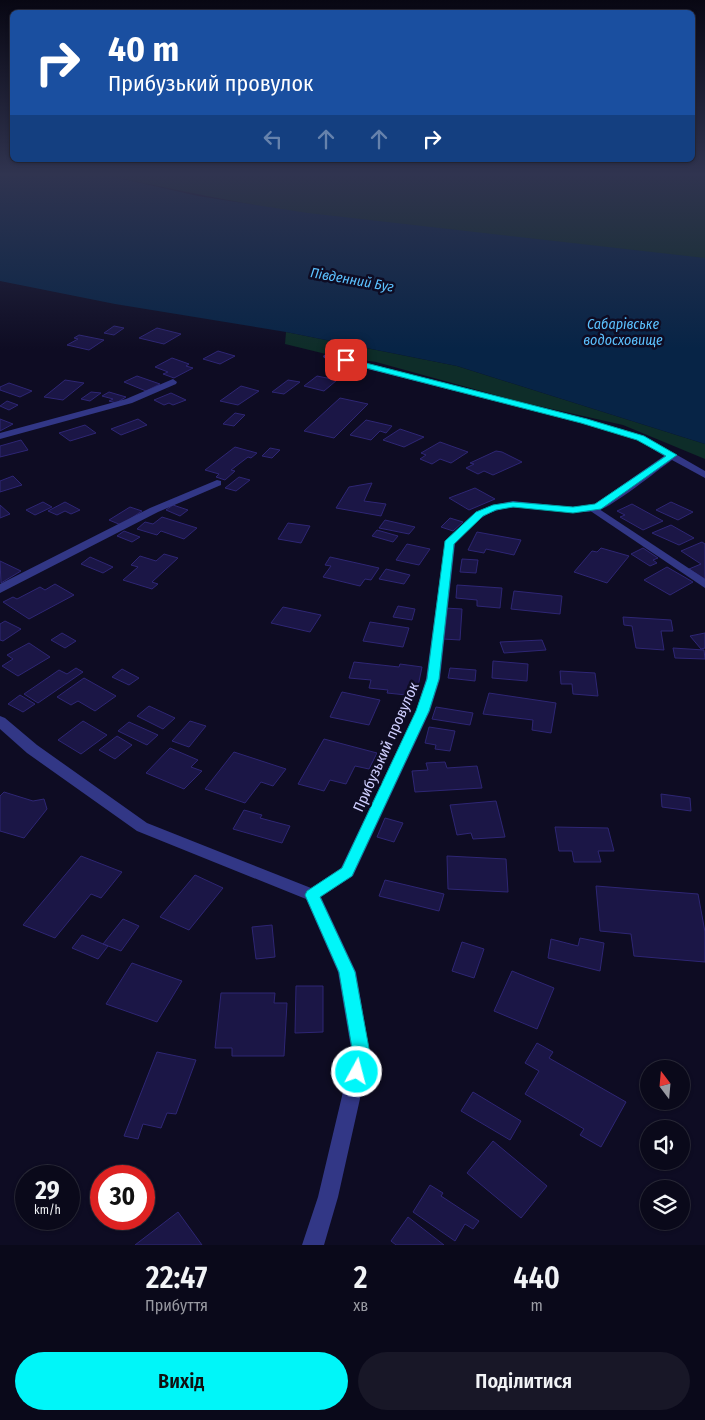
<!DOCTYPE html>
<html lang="uk">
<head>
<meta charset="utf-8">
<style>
  :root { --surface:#0a091a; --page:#181727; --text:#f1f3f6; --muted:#999aa2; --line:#2a2a39; --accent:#00f6f9 }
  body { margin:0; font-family:"Fira Sans Condensed",sans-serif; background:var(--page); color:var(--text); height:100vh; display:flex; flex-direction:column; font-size:19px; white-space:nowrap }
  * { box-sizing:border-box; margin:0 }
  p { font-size:16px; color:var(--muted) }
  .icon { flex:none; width:28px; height:28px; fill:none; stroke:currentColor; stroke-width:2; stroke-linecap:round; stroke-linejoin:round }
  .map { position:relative; height:1245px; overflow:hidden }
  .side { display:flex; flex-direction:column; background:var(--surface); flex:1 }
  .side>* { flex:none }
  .top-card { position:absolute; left:10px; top:10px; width:685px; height:152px; border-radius:8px; box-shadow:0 1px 4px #0004,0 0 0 1px var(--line); background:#1a4fa0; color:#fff; overflow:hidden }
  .needle { width:32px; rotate:344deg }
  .tools { position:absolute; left:640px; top:1060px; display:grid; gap:10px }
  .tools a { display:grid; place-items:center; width:50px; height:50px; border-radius:50%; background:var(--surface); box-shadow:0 1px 4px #0004,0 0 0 1px var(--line); font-size:25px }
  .speed { position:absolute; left:15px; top:1165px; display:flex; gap:10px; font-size:25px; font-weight:700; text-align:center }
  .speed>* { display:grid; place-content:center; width:65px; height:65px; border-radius:50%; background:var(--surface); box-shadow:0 1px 4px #0004,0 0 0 1px var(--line); line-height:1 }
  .speed small { font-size:12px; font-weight:400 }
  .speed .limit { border:8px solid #d22; background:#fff; color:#111 }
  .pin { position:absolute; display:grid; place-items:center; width:42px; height:42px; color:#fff; margin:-21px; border-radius:10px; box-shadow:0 2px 8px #0006 }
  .me { position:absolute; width:55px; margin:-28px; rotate:7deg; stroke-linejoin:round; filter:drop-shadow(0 0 4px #0008) }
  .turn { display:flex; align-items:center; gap:18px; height:105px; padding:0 15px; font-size:22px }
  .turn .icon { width:65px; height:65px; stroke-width:2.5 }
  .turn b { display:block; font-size:35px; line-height:42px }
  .lanes { display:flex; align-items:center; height:48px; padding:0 15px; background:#0003; justify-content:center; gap:25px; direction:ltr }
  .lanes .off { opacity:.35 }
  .eta { display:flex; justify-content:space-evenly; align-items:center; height:85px; text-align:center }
  .eta b { font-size:30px; font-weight:600; line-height:35px }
  .action { display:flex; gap:10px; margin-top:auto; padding:10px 15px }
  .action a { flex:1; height:58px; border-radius:30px; background:var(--accent); color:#111; font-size:20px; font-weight:600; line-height:58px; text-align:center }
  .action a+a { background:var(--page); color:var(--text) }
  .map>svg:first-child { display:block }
  .green { fill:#0e2d29 }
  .water { fill:#072446 }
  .building { fill:#1b1646; stroke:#2e2674 }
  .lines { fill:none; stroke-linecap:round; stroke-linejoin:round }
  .service { fill:#323786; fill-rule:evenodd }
  .minor { fill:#323786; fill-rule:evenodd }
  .route { fill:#00f6f9; stroke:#00a0a2 }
  .labels { text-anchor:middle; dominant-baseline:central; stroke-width:5; stroke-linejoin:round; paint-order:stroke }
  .far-water-label { font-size:14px; font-style:italic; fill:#5cc2ff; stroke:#0e0c23 }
  .street-label { font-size:15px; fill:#cfceff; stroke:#0e0c23 }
</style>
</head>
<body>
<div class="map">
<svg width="705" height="1245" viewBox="0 0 705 1245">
  <rect width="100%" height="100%" fill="#0e0c23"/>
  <path class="green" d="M101,174H705V273C503,247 300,218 101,174Z
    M286,332L457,366L705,444V459L623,425L521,402L376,362L330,355L285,344Z"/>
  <path class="water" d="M0,174H101L198,196L308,213L705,258V444L457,366L286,332L115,304L0,281Z"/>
  <path class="building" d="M114,326L124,328L114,335L104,333Z
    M157,328L181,334L164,344L139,338Z
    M79,335L104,340L89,350L67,345L78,339L74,338Z
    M218,351L235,356L220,364L203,359Z
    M172,358L189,364L186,366L193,368L174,378L163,374L168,372L155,367Z
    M137,376L160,384L146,391L124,382Z
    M317,376L337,380L324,391L304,386Z
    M65,380L84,383L63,400L44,397Z
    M288,380L300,382L284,394L272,392Z
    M9,383L32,391L20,397L0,390V387Z
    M241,386L259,391L238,405L220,401Z
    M91,392L101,393L90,401L81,399Z
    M109,392L126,397L116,403L109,401L113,399L102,396Z
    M171,393L186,400L173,405L169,403L164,405L154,400Z
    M340,398L368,404L334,438L304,431Z
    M7,401L18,405L9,410L0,406Z
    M235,413L245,415L234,426L223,424Z
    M0,419L13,424L0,431Z
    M138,419L147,425L121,435L111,429Z
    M366,420L392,426L386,433L380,431L371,440L350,435Z
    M85,425L96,433L70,441L59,433Z
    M400,429L424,437L404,447L383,440Z
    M21,440L28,450L0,457V446Z
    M440,442L468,452L451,463L440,459L432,464L420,459L426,455L421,453Z
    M235,447L257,453L251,458L248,457L231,470L235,471L225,480L216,477L219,474L205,470Z
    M270,448L280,450L272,458L262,456Z
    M496,451L502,452L522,462L493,475L484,471L478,474L466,468L474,464L470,463Z
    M13,476L22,485L0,492V481Z
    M239,477L250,480L236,491L225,488Z
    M372,483L364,501L386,504L381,516L336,508L349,487Z
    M475,488L495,499L469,510L449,498Z
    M43,502L52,507L35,515L26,510Z
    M65,502L80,510L71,514L65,511L57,515L48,511Z
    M671,502L693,512L678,520L656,510Z
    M632,504L663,521L643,530L620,517L625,515L617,511Z
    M0,505L10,514L0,518Z
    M173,505L188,510L180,516L166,510Z
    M130,507L142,511L121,525L109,520Z
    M162,517L197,528L184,539L161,531L157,535L137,529L145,522L153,524Z
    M450,518L463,522L453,531L441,527Z
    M385,520L415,527L409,534L379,528Z
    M288,523L310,526L301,543L278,539Z
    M671,525L694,538L679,545L652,533Z
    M377,530L398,536L393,542L372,536Z
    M124,531L140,537L132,542L117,536Z
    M477,532L521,540L514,555L486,549L484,553L468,550Z
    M702,542L705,544V579L689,569L701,564L681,551Z
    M407,544L430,549L419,565L396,560Z
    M601,548L629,556L607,583L574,572L592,551L597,552Z
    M643,548L658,558L653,560L657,563L650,566L631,554Z
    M164,554L178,558L152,582L158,584L152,589L123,580L138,567L131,565L140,556L156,561Z
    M90,557L113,567L103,573L81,564Z
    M330,557L379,568L371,580L365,579L360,586L323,577L331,566L325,565Z
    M462,559L478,560L476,573L460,572Z
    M0,561L21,571L1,583Z
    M667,567L693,582L670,595L644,580Z
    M386,569L410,575L404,584L379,579Z
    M55,584L74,595L29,619L3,602L13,597L17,599L40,587L45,590Z
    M457,585L502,588L500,608L477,606V600L456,598Z
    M514,591L562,596L560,614L511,609Z
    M398,606L415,609L412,620L393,617Z
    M283,607L321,615L310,632L271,623Z
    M445,608L462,609L460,640L443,639Z
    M623,617L671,620L673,631H661L664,650L636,648L632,626L624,625Z
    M5,621L21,629L3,641L0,640V624Z
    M370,622L409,628L403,647L363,641Z
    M62,633L76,641L65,648L51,640Z
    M705,633V648L701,649L690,636Z
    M542,640L546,650L504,653L500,642Z
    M29,643L50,657L18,676L2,666L13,659L7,655Z
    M673,648L704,650L705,659L675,658Z
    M493,661L528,664L527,681L492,678Z
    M354,662L399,667L400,664L422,667L416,696L387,693L388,690L369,688L371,680L349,678Z
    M76,668L83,672L38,703L24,694L59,670L67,674Z
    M450,668L476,670L475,681L448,678Z
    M122,669L139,678L129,685L112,677Z
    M560,671L595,673L598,696L573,694L572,684H561Z
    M84,678L116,696L95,711L78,701L71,705L57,697Z
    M342,692L380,700L369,725L330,717Z
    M489,693L556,703L551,733L532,730L533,720L483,714Z
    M20,695L35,704L23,712L8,704Z
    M149,706L175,718L163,729L137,716Z
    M436,707L473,713L470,725L432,719Z
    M83,721L107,735L81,754L58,740Z
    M190,721L206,726L189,747L172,741Z
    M129,722L158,735L147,745L118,731Z
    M429,727L455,731L450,751L435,749L436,745L425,743Z
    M117,736L132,745L115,759L99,750Z
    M324,739L377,753L369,769L355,766L346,784L330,780L324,791L298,784Z
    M170,748L198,760L191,767L202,771L184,789L146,773Z
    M234,752L286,769L273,786L261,782L245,803L205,789Z
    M445,762L447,768L477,766L482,788L415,792L412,771L428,770L426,763Z
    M4,792L33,801L44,799L47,809L24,838L0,831V796Z
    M661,794L690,798L691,811L662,807Z
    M496,801L505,837L473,839L471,833L457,835L450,805Z
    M244,810L262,815L260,818L290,826L282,843L233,829Z
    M385,818L403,823L394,842L377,837Z
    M555,827L608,828L614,851H598L601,862H574L572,851H559Z
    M81,856L122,872L101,898L91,894L55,938L23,925Z
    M447,856L506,859L508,892L448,889Z
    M195,875L223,888L189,930L160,917Z
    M385,880L444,894L439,911L379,896Z
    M596,886L698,894L705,932V962L634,956L631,934L600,931Z
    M123,919L139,926L121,951L103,944Z
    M272,925L275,957L256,959L252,927Z
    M82,935L108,946L98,959L72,948Z
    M580,938L604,943L600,971L548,958L551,939L578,946Z
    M462,942L484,949L474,978L452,971Z
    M132,963L182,981L157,1022L106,1004Z
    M512,971L554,988L537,1029L494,1011Z
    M296,986H323V1032L295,1033Z
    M221,993H275L274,1003H287L284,1056H232V1048H215Z
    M537,1043L553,1052L549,1058L626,1102L601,1147L580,1135L584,1129L525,1094L539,1071L525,1063Z
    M157,1052L196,1060L176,1114L167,1113L161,1128L143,1124L138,1139L124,1136Z
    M473,1092L521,1121L510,1140L461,1111Z
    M493,1141L547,1186L521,1218L467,1173Z
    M430,1185L443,1193L441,1196L479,1221L473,1229L465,1224L455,1241L413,1212Z
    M178,1212L202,1245H135Z
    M408,1217L444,1245H396L391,1241Z"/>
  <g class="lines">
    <path class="service" d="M593,505L705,579V588L589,510L588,508L589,506Z"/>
    <path class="minor" d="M327,353L587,419L644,436L705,471V478L672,460C658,470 612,507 599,510C562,519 520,496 486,515C474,522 464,535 455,544L440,679L430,711L353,876L321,897L356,972L370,1054L338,1197L324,1245H302L318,1197L352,1054L338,972L306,899L137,831L27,753L0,729V716L5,718L37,745L147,823L311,888L341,868L416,711L426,679L445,541L476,512L493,505L513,501L573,507L595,504L664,456L638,440L581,423L324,358L323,356Z
      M173,379L177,382L176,384L132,403L0,439V433L126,399Z
      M217,480L221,481V485L158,512L0,593V584L150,508Z"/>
  </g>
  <linearGradient id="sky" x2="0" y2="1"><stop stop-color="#080713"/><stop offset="0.5" stop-color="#303450"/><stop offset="1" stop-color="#303450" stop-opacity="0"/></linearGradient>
  <rect width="705" height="349" fill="url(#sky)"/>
  <path class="route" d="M346,358L587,419L644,436L677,455L601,509L573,513L513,507L496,510L483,516L454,544L439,679L429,711L352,876L320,897L355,972L370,1054L363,1078L357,1080L351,1078L348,1072L353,1054L339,972L305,895L307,891L342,868L416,711L427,679L445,541L476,512L493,505L513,502L573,507L595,504L666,456L637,440L581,423L343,362V359Z"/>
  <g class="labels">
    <g class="far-water-label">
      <text transform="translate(352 280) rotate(10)">Південний Буг</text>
      <text x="623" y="324">Сабарівське<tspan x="623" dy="16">водосховище</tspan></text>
    </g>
    <g class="street-label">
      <text transform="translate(386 747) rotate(-66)">Прибузький провулок</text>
    </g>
  </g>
</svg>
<div class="tools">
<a><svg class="needle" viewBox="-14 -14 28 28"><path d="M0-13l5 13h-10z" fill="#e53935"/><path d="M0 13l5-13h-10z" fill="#999aa2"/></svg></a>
<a><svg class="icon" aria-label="sound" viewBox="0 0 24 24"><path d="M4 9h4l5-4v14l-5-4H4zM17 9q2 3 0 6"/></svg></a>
<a><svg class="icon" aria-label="layers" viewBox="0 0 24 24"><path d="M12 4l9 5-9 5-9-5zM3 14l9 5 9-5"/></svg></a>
</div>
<div class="speed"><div>29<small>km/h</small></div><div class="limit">30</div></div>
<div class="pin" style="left:346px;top:360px;background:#d93025"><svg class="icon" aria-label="arrive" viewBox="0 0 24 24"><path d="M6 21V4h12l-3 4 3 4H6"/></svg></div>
<svg class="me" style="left:357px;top:1072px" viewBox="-20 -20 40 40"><circle r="17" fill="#00f6f9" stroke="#fff" stroke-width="3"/><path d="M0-11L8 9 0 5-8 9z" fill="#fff"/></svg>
<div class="top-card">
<div class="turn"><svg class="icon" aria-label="right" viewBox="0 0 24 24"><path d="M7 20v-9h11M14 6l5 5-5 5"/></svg><div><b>40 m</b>Прибузький провулок</div></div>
<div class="lanes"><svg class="icon off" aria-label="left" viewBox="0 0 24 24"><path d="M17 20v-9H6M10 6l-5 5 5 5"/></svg><svg class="icon off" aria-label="ahead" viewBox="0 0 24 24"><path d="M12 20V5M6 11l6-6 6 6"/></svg><svg class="icon off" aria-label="ahead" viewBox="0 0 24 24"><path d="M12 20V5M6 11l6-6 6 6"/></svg><svg class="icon" aria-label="right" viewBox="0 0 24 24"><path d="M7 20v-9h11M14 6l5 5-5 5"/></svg></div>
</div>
</div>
<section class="side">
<div class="eta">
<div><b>22:47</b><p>Прибуття</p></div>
<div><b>2</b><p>хв</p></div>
<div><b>440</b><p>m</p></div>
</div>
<div class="action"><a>Вихід</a><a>Поділитися</a></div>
</section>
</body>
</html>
